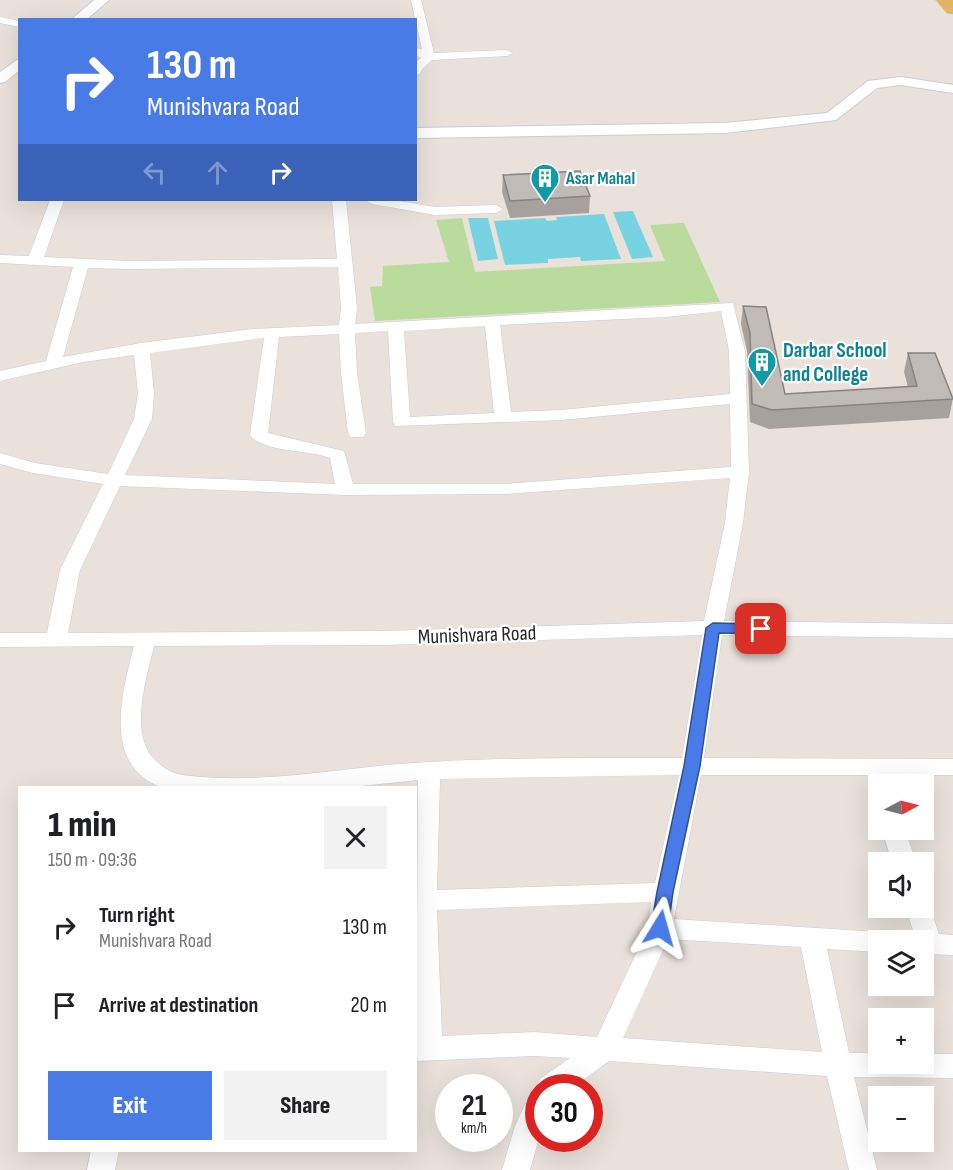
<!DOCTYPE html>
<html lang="en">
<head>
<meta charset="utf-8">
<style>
  :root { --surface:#fff; --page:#f2f2f2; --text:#202124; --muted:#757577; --accent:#497be7 }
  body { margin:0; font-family:"Sofia Sans Condensed",sans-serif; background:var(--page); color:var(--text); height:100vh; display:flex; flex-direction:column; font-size:22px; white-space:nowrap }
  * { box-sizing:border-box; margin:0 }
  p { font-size:20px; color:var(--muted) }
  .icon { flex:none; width:33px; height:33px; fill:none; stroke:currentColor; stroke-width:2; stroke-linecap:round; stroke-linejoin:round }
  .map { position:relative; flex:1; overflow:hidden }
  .details { position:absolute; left:18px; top:786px; width:399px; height:366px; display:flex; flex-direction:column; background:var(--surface); border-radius:0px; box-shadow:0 6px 24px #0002 }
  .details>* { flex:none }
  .hud { position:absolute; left:18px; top:18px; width:399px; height:183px; border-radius:0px; box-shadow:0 6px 24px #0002; background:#497be7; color:#fff; overflow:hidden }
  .needle { width:39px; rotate:83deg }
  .controls { position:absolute; left:868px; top:774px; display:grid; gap:12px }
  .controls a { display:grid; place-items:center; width:66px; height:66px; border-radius:0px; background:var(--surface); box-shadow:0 6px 24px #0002; font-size:30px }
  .speed { position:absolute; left:435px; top:1074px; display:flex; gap:12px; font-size:30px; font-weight:700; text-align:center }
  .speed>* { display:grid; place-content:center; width:78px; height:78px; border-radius:50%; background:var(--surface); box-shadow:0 6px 24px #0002; line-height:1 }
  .speed small { font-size:15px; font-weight:400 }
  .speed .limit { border:9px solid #d22; background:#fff; color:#111 }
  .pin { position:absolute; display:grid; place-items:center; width:51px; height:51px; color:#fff; margin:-26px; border-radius:12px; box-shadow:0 3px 9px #0006 }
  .me { position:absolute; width:66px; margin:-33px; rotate:8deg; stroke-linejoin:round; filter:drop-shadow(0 0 4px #0008) }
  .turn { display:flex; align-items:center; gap:21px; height:126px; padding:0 30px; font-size:27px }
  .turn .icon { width:78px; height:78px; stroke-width:2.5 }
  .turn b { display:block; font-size:42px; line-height:51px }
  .lanes { display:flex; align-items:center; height:57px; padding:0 30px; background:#0003; justify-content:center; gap:30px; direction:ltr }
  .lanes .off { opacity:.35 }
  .round { display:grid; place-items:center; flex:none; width:63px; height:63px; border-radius:0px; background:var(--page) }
  .summary { display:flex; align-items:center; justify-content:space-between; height:102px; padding:0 30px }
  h1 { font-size:36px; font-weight:800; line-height:45px }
  .button { display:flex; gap:12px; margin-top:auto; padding:12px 30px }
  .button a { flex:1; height:69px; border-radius:0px; background:var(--accent); color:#fff; font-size:24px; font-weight:800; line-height:69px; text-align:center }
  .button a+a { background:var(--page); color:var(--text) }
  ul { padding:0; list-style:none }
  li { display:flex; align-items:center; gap:18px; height:78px; padding:0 30px }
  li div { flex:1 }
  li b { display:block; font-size:22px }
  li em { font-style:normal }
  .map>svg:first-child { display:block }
  .green { fill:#b9db9c }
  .water { fill:#77d3e2 }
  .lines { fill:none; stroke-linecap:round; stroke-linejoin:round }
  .minor-casing { stroke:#c9ced8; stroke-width:1 }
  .tertiary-casing { stroke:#c9ced8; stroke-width:2 }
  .primary-casing { stroke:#c3c3c3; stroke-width:1 }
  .minor { fill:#fff; fill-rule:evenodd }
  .tertiary { fill:#fff; fill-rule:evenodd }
  .primary { fill:#e2b566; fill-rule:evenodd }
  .wall { fill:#a6a19d }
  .building { fill:#c1bbb7; stroke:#878380; stroke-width:1.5 }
  .route { fill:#497be7; stroke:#2f5096; stroke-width:1.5 }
  .labels { text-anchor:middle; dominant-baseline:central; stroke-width:4.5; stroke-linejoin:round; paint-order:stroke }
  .far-culture-label { font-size:18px; font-weight:bold; fill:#0d838f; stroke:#fff; text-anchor:start }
  .culture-label { font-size:21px; font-weight:bold; fill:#0d838f; stroke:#fff; text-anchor:start }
  .street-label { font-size:21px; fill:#282828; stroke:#fff }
</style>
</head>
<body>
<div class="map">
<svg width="953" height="1170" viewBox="0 0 953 1170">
  <rect width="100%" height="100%" fill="#e9e1da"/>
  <path class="green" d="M462,218L475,272L665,261L650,225L684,223L720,302L375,321L370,287L382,286L383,266L449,262L436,220Z"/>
  <path class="water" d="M633,211L653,257L632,259L613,212Z
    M604,214L621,259L581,261L580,257L548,259V263L505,265L494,221L545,218L547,221L557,220L556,217Z
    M468,218H488L498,259L478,261Z"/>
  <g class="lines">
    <g class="minor-casing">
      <path id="minor" d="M411,0H421L434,53L507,50L513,53L507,56L432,60L423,68L420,74L416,75V62L421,58L416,55V48L422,49Z
        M0,17L20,21V27L0,23Z
        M50,200H64L44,257L128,261L337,259L332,200H346L357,308L355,324L733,303L745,351L749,472L743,523L724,621L953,624V638L722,635L704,758L953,759V775H701L674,919L879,932L888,935L891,940H879V952L827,949L849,1053H879V1064H924V1054H953V1078L854,1077L877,1170H849L827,1076L609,1061L572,1088H538V1092L536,1088L540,1079L570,1058L534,1056L416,1061L418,780L342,788H163C101,766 122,693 134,646L0,647V633H47L60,570L103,484L33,473L0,464V453L35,463L108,474L134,419L138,393L134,355L83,362L0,381V371L46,361L73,267L0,263V255L29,256ZM338,267L341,308L339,325L253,329L141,343L63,357L88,268L128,269ZM721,311L729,351L730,394L561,410L511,412L500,325L666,317ZM485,326L494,413L410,417L404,331ZM388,331L393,422L396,426L561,420L730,404L731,467L504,484H353L344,451L268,433L279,337L339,334L341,373L348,433L351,437H363L366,433L357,373L355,333ZM264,338L250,435C264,453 309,449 330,458L335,484L125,475L152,419L154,393L150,353ZM730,478L725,523L704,621L384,631L68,633L80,570L120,486L345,495L504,494ZM702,635L682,758C593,758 503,757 413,763C340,768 265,784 191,776C176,775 166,771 155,760C128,734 147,677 154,646L384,645ZM679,775L655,883L437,890L440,779ZM651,902L648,928L597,1037L534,1032L442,1036L437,910ZM668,939L801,947L822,1052L623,1038Z
        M365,200H393L435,207L496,205L503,209L496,213L435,215L372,204Z
        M882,830H905L916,862H892Z
        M924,900L930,908L939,934L953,935V955L924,954V940H913L915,937L906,908H924Z
        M538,1094L539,1138L530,1170H502L515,1126L528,1098Z
        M91,1150H119L115,1170H87Z"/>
    </g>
    <g class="tertiary-casing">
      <path id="tertiary" d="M94,0H109L86,20H71Z
        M20,58V70L5,82L0,83V72Z
        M901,77L953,85V93L901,85L877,88L836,120L725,133L416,138V128L725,123L827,113L868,81Z"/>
    </g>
    <g class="primary-casing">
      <path id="primary" d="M936,0H953V14L947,13Z"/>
    </g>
    <use href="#minor" class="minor"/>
    <use href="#tertiary" class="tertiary"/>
    <use href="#primary" class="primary"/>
  </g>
  <path class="wall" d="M503,175L590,196L589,213L510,218L502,192Z
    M743,306L785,394L908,387L904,372L908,353L953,398L949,418L769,429L750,422L747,351L741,324Z"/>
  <path class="building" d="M580,171L590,196L510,201L503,175Z
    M743,306L766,307L785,394L917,386L908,353H935L953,399L772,410L752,404L750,333Z"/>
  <path class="route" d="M713,623L761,624L768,629L761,634L719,633L700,766L673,892L668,928L666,934L660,936L653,934L651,928L657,892L684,766L706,628Z"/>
  <defs>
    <g id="building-pin" transform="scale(1.5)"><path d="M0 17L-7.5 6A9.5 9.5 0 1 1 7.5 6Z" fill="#0f9aa8" stroke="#fff"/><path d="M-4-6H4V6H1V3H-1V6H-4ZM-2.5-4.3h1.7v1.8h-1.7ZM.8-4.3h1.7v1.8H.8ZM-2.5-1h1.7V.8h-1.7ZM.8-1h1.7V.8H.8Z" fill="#fff"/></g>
  </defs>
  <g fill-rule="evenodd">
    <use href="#building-pin" x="545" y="178"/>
    <use href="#building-pin" x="762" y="362"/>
  </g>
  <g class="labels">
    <g class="far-culture-label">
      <text x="566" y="178">Asar Mahal</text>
    </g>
    <g class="culture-label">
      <text x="783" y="350">Darbar School<tspan x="783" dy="24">and College</tspan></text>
    </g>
    <g class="street-label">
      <text transform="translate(477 635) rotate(-2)">Munishvara Road</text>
    </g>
  </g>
</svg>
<div class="controls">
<a><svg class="needle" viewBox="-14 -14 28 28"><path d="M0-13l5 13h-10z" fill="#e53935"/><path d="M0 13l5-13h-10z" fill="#757577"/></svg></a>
<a><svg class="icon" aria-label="sound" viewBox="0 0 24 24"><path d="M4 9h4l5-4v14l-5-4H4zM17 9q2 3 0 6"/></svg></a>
<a><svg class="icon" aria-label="layers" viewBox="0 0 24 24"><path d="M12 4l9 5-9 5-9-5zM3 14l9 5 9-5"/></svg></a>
<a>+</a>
<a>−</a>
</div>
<div class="speed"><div>21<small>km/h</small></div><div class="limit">30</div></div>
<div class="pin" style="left:761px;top:629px;background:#d93025"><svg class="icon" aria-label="arrive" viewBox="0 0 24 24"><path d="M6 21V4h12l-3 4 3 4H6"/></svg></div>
<svg class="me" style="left:660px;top:928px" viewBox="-20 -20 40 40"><path d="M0-17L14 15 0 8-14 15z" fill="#497be7" stroke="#fff" stroke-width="4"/></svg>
<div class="hud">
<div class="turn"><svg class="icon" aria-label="right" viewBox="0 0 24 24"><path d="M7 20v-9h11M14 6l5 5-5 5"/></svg><div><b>130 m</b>Munishvara Road</div></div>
<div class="lanes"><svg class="icon off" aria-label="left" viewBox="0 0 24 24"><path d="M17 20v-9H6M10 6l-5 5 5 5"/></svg><svg class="icon off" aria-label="ahead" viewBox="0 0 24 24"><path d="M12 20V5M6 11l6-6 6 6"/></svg><svg class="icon" aria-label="right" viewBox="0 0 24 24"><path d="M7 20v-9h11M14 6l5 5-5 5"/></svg></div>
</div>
<section class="details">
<div class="summary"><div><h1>1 min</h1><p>150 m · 09:36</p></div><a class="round"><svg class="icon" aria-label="close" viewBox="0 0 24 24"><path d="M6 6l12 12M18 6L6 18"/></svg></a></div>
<ul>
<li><svg class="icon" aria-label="right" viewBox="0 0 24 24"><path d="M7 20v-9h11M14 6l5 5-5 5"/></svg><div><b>Turn right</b><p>Munishvara Road</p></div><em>130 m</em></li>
<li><svg class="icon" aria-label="arrive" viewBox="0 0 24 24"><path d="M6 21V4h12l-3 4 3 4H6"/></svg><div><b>Arrive at destination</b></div><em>20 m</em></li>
</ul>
<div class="button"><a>Exit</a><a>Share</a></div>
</section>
</div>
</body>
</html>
